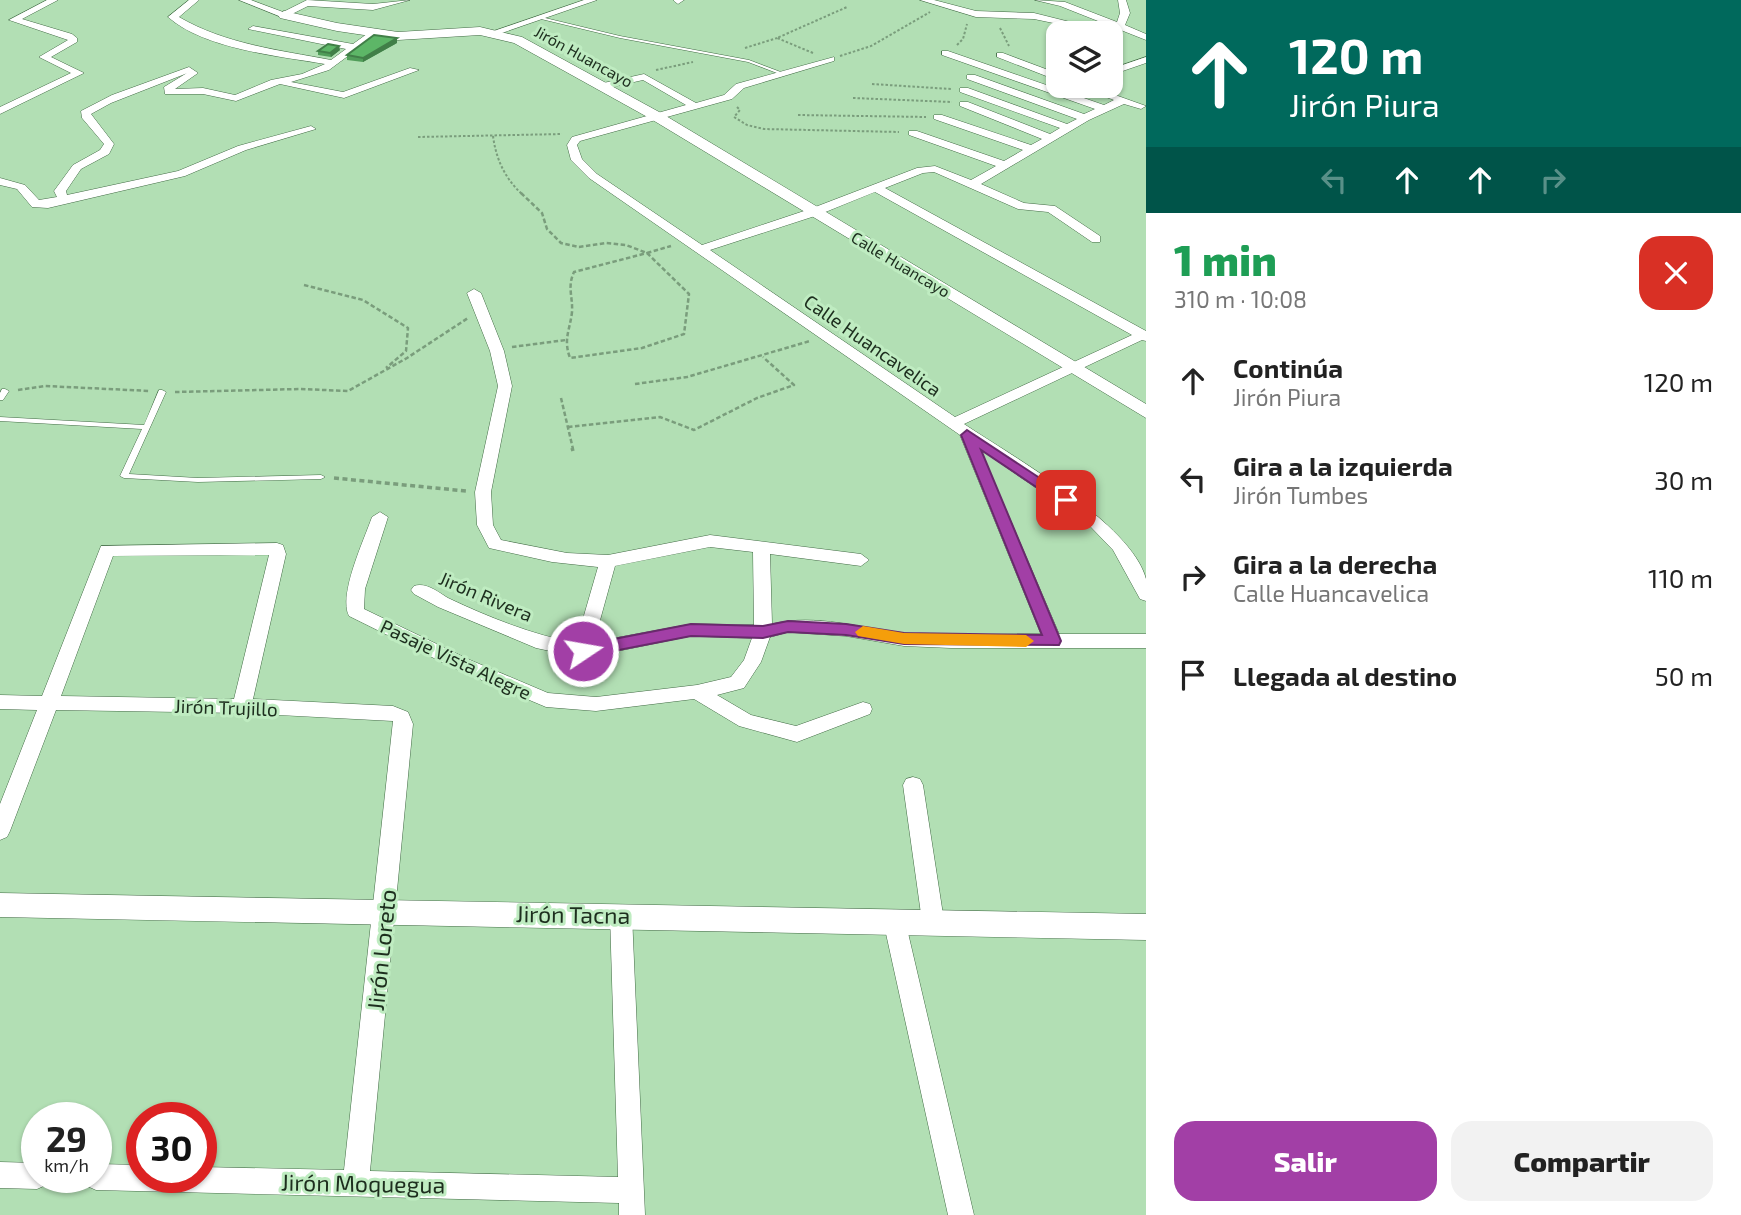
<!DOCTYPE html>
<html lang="es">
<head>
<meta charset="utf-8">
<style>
  :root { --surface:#fff; --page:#f2f2f2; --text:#222; --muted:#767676; --accent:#a23fa6 }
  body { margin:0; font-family:"Exo 2",sans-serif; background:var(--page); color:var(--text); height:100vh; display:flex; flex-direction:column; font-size:26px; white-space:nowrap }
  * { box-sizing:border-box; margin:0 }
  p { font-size:23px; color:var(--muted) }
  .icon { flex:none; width:38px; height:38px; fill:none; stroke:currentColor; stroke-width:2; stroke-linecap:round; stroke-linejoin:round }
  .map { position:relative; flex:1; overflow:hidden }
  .details { display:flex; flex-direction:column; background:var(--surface); width:595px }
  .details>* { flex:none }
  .banner { background:#00695c; color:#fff; overflow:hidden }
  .buttons { position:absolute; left:1046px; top:21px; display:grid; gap:14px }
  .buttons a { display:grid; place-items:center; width:77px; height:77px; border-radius:14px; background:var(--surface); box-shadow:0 2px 5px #0004; font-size:35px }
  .speed { position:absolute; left:21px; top:1102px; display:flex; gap:14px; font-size:35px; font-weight:700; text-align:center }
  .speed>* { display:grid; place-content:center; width:91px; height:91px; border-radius:50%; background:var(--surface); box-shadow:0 2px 5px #0004; line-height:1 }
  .speed small { font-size:18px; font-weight:400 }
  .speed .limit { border:10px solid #d22; background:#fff; color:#111 }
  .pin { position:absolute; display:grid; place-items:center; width:60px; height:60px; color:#fff; margin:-30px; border-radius:14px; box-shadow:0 4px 10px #0006 }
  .me { position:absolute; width:77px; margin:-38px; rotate:78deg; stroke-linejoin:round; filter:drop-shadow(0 0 5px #0008) }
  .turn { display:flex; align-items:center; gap:24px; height:147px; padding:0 28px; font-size:32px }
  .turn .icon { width:91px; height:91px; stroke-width:2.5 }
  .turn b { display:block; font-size:49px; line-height:60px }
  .lanes { display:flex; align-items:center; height:66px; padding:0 28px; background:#0003; justify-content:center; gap:35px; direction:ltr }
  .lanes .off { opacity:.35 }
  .round { display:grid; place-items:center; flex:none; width:74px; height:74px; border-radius:21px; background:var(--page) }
  .head { display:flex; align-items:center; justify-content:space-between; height:119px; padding:0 28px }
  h1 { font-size:42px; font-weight:800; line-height:52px; color:#1e9e55 }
  .button { display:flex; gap:14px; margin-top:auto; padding:14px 28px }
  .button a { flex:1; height:80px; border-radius:21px; background:var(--accent); color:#fff; font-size:28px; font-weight:800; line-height:80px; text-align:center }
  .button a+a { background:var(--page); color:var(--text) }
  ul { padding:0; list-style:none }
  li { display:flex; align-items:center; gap:21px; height:98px; padding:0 28px }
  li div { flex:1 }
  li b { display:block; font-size:26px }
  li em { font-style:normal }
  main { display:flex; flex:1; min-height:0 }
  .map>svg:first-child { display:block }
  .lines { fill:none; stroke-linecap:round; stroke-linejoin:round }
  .service-casing { stroke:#426b45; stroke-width:1 }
  .minor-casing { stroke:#426b45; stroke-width:1 }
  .tertiary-casing { stroke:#426b45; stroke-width:1 }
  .path-far2 { stroke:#7a9d7c; stroke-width:2; stroke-dasharray:2.5 2; stroke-linecap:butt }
  .path-far1 { stroke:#7a9d7c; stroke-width:2.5; stroke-dasharray:4.5 2.5; stroke-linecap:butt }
  .path { stroke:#7a9d7c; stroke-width:3.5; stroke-dasharray:5 3.5; stroke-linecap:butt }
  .service { fill:#fff; fill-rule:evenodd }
  .minor { fill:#fff; fill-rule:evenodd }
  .tertiary { fill:#fff; fill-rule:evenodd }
  .wall { fill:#509d59 }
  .shaded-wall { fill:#417f48 }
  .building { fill:#5db667; stroke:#417f48; stroke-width:2 }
  .route { fill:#a23fa6; stroke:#69296c; stroke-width:2 }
  .slow { fill:#f59e0b }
  .labels { text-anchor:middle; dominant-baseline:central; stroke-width:6; stroke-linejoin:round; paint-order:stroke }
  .far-street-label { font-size:16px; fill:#1d2e1e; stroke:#bfecc1 }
  .street-label { font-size:19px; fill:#1d2e1e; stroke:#bfecc1 }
  .near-street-label { font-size:23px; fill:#1d2e1e; stroke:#bfecc1 }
</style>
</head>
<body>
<main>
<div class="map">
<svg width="1146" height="1215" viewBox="0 0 1146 1215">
  <rect width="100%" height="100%" fill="#b2dfb4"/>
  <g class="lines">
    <g class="service-casing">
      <path id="service" d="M541,17L620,36L749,60L786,74L782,75L748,62L620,38L541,19Z
        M2,389H5L9,391L3,400H0V393Z
        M159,390H162L166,392L129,474L198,478L321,475L325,477L321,479L198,482L124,478L120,476L142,429L0,421V417L144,425Z"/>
    </g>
    <g class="minor-casing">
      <path id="minor" d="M47,0H58L22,19L72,34L77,38V42L51,57L84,73L0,114V107L71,73L39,57L68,40L9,20Z
        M189,0H199L179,17C225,44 279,50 331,60L346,49L248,29L253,26L353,44L371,31L379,33L329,70L291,82L343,92L410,68L419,70L344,98L280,84L236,101L203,94H165L164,87L187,73L185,74L111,103L91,114L114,144L109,154L81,169L66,191L67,195L178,171L238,146L311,126L316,129L246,150L185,176L48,208L32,207L17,189L0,185V178L25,185L39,200L57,197L54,191L73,165L100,150L104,144L82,118L81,111L112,95L189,67L198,73L175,89L203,88L235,95L271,80L302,74L325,64C278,56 204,49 168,17Z
        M239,0H251L283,12L307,0L373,4L410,0L373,10L308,6L284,18Z
        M584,0H597L496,35L488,33Z
        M684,0L678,4L674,1V0Z
        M920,0H934L976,11L1034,13L1114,33L1111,35L1034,19L976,17Z
        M1035,0L1065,2L1117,22L1120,13L1118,0H1126L1130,13L1125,25L1146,34V40L1060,6Z
        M942,51H948L1104,105L1114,100L1076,86H1090L1146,106L1141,109L1124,104L1089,120L981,184L1024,203L1055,206L1100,236V242H1092L1048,212L1018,209L934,172L923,173L885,188L1146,331V341L1142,340L964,424C1012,456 1132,524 1146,579C1146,586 1146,595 1146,601L1140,599L1113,550L1087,523L980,449L1059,634H1146V648H951L904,646L846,636L788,632L770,637L761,662L744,688L717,695L751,715L796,726L863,702L870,704L872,709L870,714L797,742L739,726L694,699L596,711L546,707L458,670L349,616C338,595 364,540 372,517L380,512L388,517L365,589L364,609L470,660L548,693L596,697L697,685L731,677L744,660L752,638L691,636L583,658L536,648L438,607L414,594L411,590L414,586C426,582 438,592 448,598C488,617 533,635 576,643L598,567L552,562L489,548L477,525L475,492L498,386L490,351L467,293L474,289L481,293L504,351L512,386L491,492L493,525L501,540L567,553L608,555L710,535L861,554L869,560L861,566L770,554L772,624C816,613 862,629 906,633C951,636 996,634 1041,634L960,435L589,178L571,160L567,145L572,137L686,105L643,80L603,89L599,88V84L644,74L696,103L724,95L736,84L834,57V61L744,88L732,99L580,141L577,145L582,159L597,174L702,245L810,209L917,168L935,166L971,180L996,166L909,135V131H917L1004,161L1023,150L934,119V115H942L1031,145L1042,139L960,106V102H968L1050,134L1060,128L960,92V88H968L1067,124L1077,119L967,79V75H975L1084,114L1095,109L942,55ZM875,192L1132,335L955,417L710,250L818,215ZM710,547L753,552L754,625L691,624L594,642L615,566Z
        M997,53H1003L1059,74V81L997,57Z
        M1146,57V63L1111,75V69Z
        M277,543L283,545L286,554L253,699L393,706L408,712L413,724L370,1171L618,1177L610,915L613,908L621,905L629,908L632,915L645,1215H619V1203L96,1190L87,1186L84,1178H96V1164L142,1165V1178H201V1167L344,1170L393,721L242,713L56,710L10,831L7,837L0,840V804L37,710L0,709V695L42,696L101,546ZM269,555L234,699L61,696L113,556Z
        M913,777L920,779L923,785L944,921L941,928L933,931L925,928L922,921L903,785L906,779Z
        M894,910L902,913L905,920L974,1215H948L883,920L886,913Z
        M0,1162L37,1163V1178H49L46,1185L37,1189L0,1188Z"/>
    </g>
    <g class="tertiary-casing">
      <path id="tertiary" d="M284,11L337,23L398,32L480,27L522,37L661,113L1146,404V418L651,119L514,43L480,35L398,40L337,31L280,18L278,15Z
        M0,893L1146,914V940L0,917Z"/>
    </g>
    <path class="path-far2" d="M1000,28L1009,46
      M957,45L963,39L967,24
      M745,48L777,38
      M813,53L777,38L847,7
      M840,56L871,46L930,12
      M656,70L693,62
      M872,84L951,89
      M853,98L952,102
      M737,107L740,110L734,117L747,125L764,129L899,132
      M798,115L926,117
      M493,136C496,159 505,179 523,195
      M418,137L562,134"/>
    <path class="path-far1" d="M521,193L542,213L547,229L561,243L579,247L606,243L626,245L647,253
      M647,253L689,294L684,334L642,348L570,358C563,339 570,330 572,312C573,297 567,287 574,272Z
      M647,253L671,246
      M304,285L363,300L408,328L406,351L386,368
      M512,347L566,340
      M635,384L687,377L810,341
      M18,390L45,386L150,391
      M175,392L300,389L348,391L407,358L468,318
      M561,398L573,449
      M568,427L660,417L694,430L757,398L794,385L763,357"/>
    <path class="path" d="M572,448L573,451
      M334,478L466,491"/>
    <use href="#service" class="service"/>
    <use href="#minor" class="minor"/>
    <use href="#tertiary" class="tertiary"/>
  </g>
  <path class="wall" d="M397,43L363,62L347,60V55Z
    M340,50L331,57L318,55V51Z"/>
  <path class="shaded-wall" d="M397,38V43L363,62V58Z
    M339,46L340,50L331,57L330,53Z"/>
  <path class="building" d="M374,35L397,38L363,58L347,55Z
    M328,44L339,46L330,53L318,51Z"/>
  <path class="route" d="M967,430L1073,500L1071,503H1060L981,450L1061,641L1059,645L904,644L846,635L788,632L763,638L691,636L583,657L577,655L575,651L583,645L691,624L763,626L788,621L846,624L904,633L1042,635L961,435Z"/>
  <path class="slow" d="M863,626L904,633L1026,635L1034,641L1026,647L904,644L858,636L855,632Z"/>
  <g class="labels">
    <g class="far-street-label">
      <text transform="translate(584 56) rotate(29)">Jirón Huancayo</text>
      <text transform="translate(901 264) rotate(31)">Calle Huancayo</text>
    </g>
    <g class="street-label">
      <text transform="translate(873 345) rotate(35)">Calle Huancavelica</text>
      <text transform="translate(486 596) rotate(23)">Jirón Rivera</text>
      <text transform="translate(456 659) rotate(25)">Pasaje Vista Alegre</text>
      <text transform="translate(226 707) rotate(2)">Jirón Trujillo</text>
    </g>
    <g class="near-street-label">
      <text transform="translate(573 914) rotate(1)">Jirón Tacna</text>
      <text transform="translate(381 950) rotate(-84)">Jirón Loreto</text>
      <text transform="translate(363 1183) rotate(1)">Jirón Moquegua</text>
    </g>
  </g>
</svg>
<div class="buttons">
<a><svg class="icon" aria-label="layers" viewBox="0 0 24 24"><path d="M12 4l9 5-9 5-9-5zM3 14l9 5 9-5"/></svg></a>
</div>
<div class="speed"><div>29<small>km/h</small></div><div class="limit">30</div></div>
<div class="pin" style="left:1066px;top:500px;background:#d93025"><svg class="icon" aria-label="arrive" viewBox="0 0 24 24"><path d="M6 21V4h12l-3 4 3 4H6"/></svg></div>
<svg class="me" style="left:583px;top:651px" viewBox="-20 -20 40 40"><circle r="17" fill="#a23fa6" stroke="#fff" stroke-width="3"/><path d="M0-11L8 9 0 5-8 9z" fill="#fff"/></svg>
</div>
<section class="details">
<div class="banner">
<div class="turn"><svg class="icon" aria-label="ahead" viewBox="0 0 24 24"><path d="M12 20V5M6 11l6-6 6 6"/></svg><div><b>120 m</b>Jirón Piura</div></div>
<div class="lanes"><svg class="icon off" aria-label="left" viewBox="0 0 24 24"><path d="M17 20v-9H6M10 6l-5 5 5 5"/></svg><svg class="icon" aria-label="ahead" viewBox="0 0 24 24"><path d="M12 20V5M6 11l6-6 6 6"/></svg><svg class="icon" aria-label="ahead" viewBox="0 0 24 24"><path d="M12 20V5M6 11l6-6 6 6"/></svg><svg class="icon off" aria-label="right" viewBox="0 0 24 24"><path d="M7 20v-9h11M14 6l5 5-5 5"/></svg></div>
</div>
<div class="head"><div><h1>1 min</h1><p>310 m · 10:08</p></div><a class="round" style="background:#d93025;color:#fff"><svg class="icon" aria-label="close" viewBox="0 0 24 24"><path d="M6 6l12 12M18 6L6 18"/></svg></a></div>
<ul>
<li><svg class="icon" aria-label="ahead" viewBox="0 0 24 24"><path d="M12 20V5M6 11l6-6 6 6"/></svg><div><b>Continúa</b><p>Jirón Piura</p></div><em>120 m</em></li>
<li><svg class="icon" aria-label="left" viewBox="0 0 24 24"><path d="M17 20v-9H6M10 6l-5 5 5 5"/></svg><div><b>Gira a la izquierda</b><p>Jirón Tumbes</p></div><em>30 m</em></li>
<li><svg class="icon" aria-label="right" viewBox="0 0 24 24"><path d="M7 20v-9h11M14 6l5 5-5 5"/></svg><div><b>Gira a la derecha</b><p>Calle Huancavelica</p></div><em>110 m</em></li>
<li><svg class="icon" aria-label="arrive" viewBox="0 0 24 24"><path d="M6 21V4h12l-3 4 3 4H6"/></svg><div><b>Llegada al destino</b></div><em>50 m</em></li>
</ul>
<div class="button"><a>Salir</a><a>Compartir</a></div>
</section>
</main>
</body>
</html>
